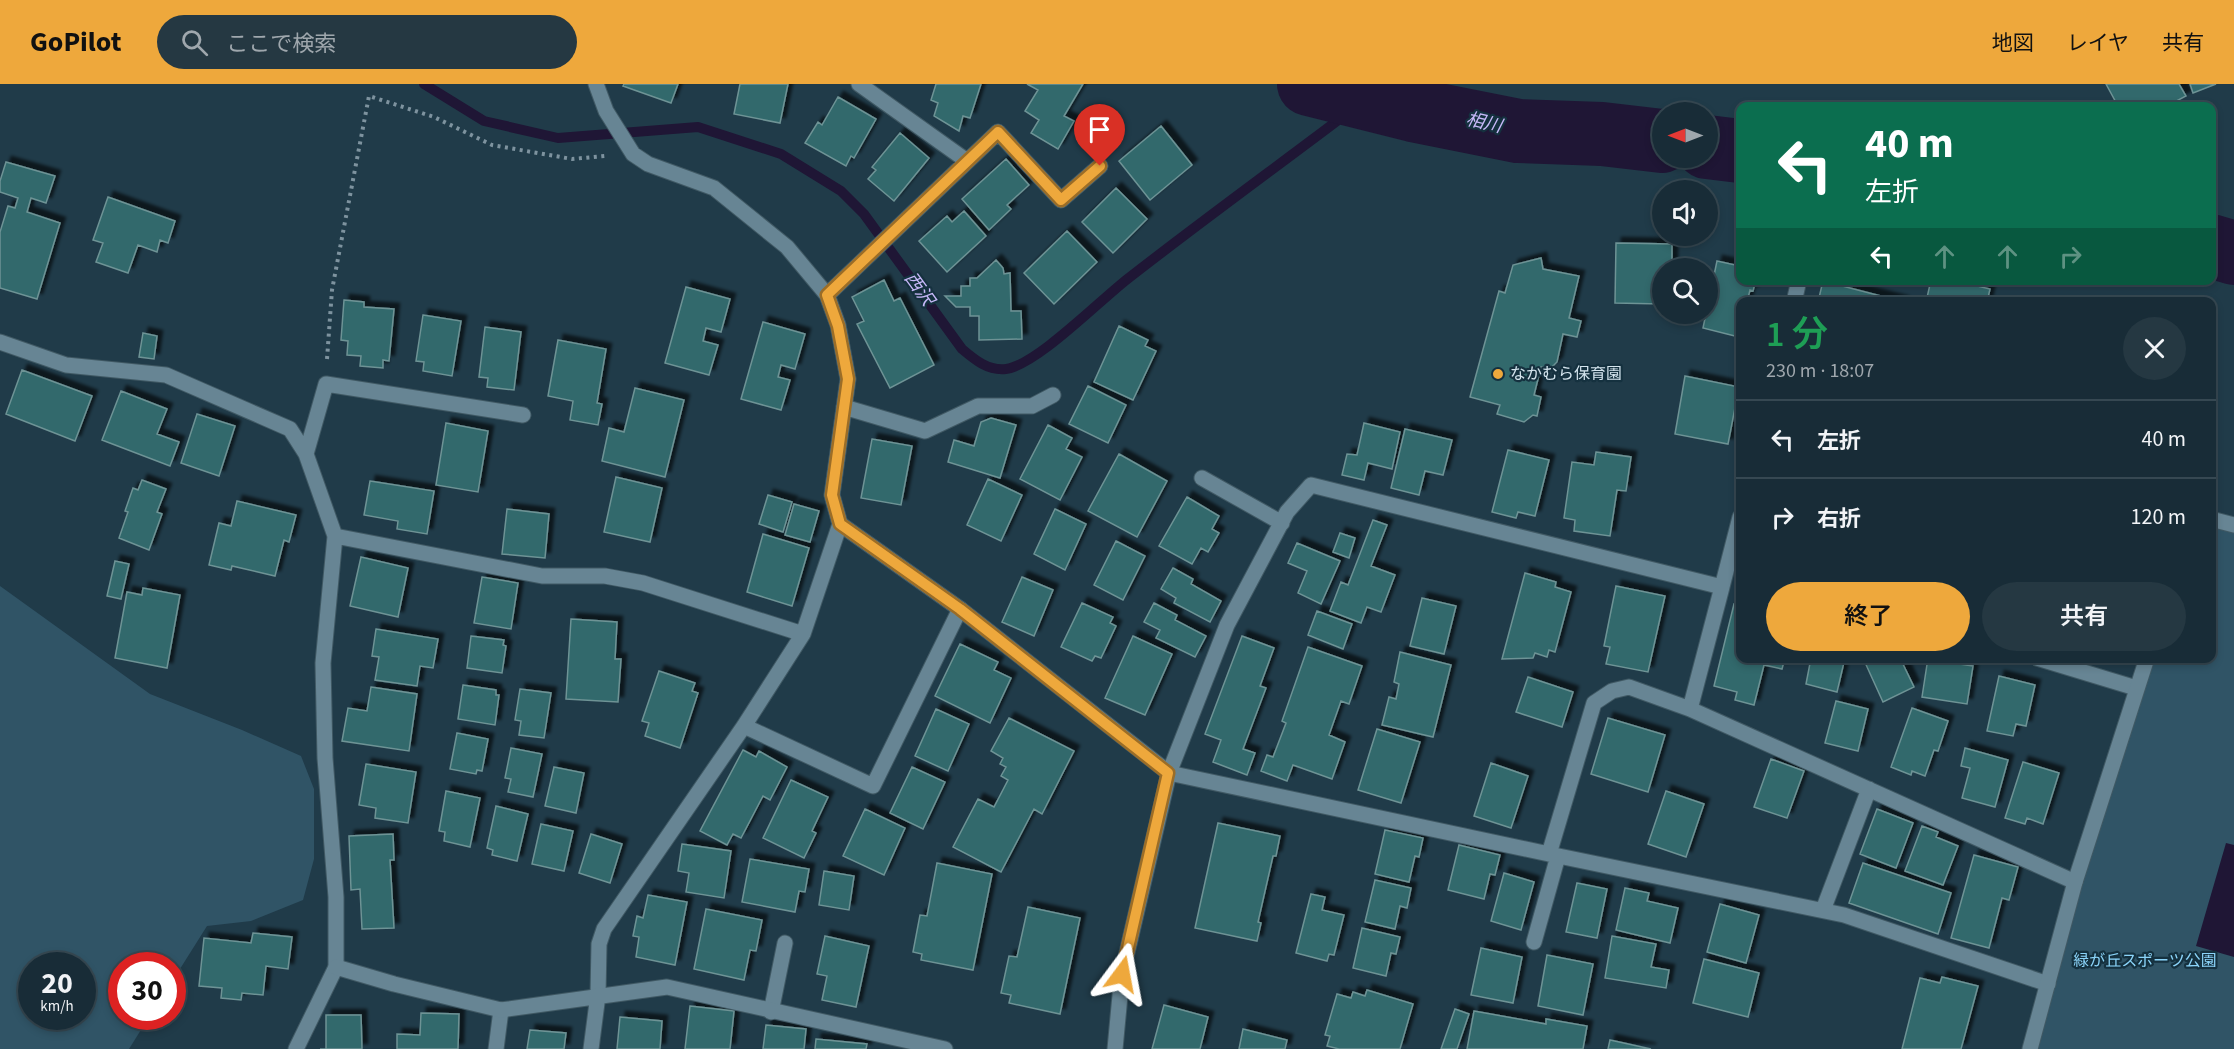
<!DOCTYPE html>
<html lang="ja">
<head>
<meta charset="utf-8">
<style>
  :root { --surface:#182c37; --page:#253842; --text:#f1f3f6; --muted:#9fa7ad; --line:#364852; --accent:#eea83c }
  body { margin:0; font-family:"Source Sans 3","Noto Sans JP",sans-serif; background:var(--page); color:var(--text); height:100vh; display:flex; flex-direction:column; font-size:22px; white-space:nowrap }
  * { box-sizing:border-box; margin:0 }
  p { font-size:20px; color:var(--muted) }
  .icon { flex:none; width:33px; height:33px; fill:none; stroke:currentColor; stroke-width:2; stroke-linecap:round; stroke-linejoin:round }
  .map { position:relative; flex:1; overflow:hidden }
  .details { position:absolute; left:1736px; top:213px; width:480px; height:366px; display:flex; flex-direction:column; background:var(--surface); border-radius:12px; box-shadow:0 3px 9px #0003,0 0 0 2px var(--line) }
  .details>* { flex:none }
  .guide { position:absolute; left:1736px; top:18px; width:480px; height:183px; border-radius:12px; box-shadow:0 3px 9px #0003,0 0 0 2px var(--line); background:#0b6e4f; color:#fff; overflow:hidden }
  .needle { width:39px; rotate:270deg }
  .buttons { position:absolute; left:1652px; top:18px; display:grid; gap:12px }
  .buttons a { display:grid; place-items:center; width:66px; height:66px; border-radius:50%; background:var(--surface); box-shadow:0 3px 9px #0003,0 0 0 2px var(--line); font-size:30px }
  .speed { position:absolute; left:18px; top:868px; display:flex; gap:12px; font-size:30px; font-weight:700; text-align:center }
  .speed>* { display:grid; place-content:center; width:78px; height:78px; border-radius:50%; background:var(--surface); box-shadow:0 3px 9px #0003,0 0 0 2px var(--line); line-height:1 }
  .speed small { font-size:15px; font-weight:400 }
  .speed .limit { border:9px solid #d22; background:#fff; color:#111 }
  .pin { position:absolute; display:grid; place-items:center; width:51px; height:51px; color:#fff; margin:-62px -26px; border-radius:50% 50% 50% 0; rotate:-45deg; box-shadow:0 0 6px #0007 }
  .pin .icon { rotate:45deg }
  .me { position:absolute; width:66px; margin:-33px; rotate:13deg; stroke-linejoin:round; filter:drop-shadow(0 0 4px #0008) }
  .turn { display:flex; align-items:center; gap:21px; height:126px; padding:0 30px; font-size:27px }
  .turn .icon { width:78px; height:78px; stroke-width:2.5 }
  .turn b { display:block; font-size:42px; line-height:51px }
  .lanes { display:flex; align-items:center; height:57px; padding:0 30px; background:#0003; justify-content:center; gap:30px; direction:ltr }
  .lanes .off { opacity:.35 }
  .round { display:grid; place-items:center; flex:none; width:63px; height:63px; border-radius:32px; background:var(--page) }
  .summary { display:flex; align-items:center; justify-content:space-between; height:102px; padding:0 30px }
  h1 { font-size:36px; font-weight:600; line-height:45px; color:#1e9e55 }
  .cta { display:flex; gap:12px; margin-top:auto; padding:12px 30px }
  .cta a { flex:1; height:69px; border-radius:36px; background:var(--accent); color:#111; font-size:24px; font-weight:600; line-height:69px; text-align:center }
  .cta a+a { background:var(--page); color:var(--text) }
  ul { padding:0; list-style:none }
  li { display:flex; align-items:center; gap:18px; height:78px; padding:0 30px; border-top:2px solid var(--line) }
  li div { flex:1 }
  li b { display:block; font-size:22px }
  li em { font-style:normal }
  header { display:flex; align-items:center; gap:36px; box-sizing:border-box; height:84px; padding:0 30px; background:var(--accent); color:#111 }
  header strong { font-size:28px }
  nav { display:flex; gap:33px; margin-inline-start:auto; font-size:21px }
  .search { width:420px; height:54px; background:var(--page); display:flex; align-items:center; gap:15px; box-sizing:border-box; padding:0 21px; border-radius:33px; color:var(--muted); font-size:22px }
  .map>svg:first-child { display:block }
  .green { fill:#305466; fill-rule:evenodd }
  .water { fill:#1f1635 }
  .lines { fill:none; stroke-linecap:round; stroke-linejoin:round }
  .stream { stroke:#1f1635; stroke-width:10 }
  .river { stroke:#1f1635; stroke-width:64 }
  .building { fill:#30696c; stroke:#6e9395; stroke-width:1.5; filter:url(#shadow) }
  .lane-casing { stroke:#405964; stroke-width:17 }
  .street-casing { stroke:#405964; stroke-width:17 }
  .path { stroke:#7e939f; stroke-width:4; stroke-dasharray:3 4.5; stroke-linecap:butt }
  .lane { stroke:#678594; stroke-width:15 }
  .street { stroke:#678594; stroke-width:15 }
  .route-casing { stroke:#9b6d27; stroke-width:15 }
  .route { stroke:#eea83c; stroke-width:10 }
  .poi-dot { fill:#eea83c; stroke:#15313f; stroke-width:2 }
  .labels { text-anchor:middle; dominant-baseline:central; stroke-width:4.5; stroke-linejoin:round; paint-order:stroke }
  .poi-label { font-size:16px; fill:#d5e5ee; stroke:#15313f; text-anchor:start }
  .park-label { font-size:16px; fill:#8bd4f9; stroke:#15313f }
  .water-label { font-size:18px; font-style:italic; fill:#c8b9f9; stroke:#15313f }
</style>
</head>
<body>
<header>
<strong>GoPilot</strong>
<div class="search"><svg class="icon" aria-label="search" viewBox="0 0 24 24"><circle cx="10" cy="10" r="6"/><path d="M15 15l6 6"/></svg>ここで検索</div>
<nav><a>地図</a><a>レイヤ</a><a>共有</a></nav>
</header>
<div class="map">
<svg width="2234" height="965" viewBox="0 0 2234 965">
  <defs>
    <filter id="shadow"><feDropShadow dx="5.5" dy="-5.5" stdDeviation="1.5" flood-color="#0009"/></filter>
  </defs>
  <rect width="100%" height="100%" fill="#203b49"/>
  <path class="green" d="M2211,435L2234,441V965H2030L2147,575L2211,574Z
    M0,502L150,610L242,646L301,672L314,705V775L303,816L251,837L207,842L173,896L172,882H122V933H149L129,965H0ZM32,882H82V933H32Z"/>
  <path class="water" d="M2226,759L2234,761V873L2196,862Z"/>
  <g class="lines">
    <path class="stream" d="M424,0L484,37L558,54L698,43L781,70L841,107L864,130L962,265C975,276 988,287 1006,285C1037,281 1102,214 1130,193C1198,140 1268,89 1337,37L1355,11"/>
    <path class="river" d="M1309,0L1413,26L1518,47L1602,50L1662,57
      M1707,63L1740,67
      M2211,162L2234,169"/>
  </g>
  <path class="building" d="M624,0H678L671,19L623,2Z
    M740,0H788L780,39L734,30Z
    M936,0H981L970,34L963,32L959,47L934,32L938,19L931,16Z
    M1027,0H1083L1064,32L1074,37L1058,65L1031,49L1039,36L1025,27L1038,6Z
    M2106,0H2179L2186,12L2167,22H2118Z
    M2190,0H2216L2193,9Z
    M838,13L876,35L854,74L851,72L846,82L805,59L818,38L822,41Z
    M1161,42L1192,81L1150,116L1119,77Z
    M900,49L929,74L894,117L868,95L876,86L872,83Z
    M1006,75L1029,101L1007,121L1011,125L989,146L962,115Z
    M6,78L55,92L46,119L31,114L27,128L60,139L37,215L0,204V148L8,122L15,124L18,114L0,108V97Z
    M1116,104L1147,135L1113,169L1082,138Z
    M108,113L175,137L168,159L160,156L157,168L138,161L128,189L96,178L103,159L93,156Z
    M964,127L986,152L947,188L919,157L947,132L952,138Z
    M1067,147L1097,178L1054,220L1024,189Z
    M1616,159L1672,160V184H1662V220L1615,219Z
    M1541,174L1543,185L1579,192L1569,234L1581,237L1577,253L1563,250L1557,278L1552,283H1541L1534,311L1541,313L1537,332L1533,331L1524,338L1497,330L1500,321L1470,313L1499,207L1505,209L1513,181Z
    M996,176L1003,184L1004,190L1010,189L1011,227H1021L1022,255L979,256V232H970V223H956L945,212H961V202H970V194H977Z
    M1717,177L1740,182V196H1756L1753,207L1750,206L1747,218H1740L1739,253L1703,244Z
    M884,196L894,217L900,214L934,281L890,304L857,240L864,237L852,213Z
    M1931,196H1952L1990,205L1987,218H1926Z
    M1823,197L1904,218H1818Z
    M686,203L730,215L721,248L706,244L703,257L718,261L709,291L665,279Z
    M344,216L364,218V223L394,225L389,277L383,276V284L360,282L361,272L347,271L348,257L341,256Z
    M423,231L461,237L452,292L423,287L424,278L416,277Z
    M763,238L805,250L795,285L781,281L778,293L790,296L781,326L741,315Z
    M1119,242L1148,256L1145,262L1156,267L1133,316L1094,298Z
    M485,243L521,248L514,306L487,303L488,294L479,293Z
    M143,249L157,252L154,275L139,273Z
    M558,256L606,265L597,319L602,320L598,341L570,336L573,317L548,312Z
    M22,286L92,312L75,357L6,330Z
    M1685,292L1739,303L1728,360L1675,350Z
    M1088,302L1126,321L1108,359L1069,340Z
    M635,304L684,316L665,393L602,377L609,344L624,348Z
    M121,307L167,325L157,350L179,358L170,382L102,356Z
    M197,330L235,342L219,392L181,379Z
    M991,334L1016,341L1000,394L948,378L954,356L974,362L981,338Z
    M446,339L488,347L478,408L436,401Z
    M1364,339L1400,348L1392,385L1368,379L1364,396L1342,391L1347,370L1357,371Z
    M1048,341L1072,354L1066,365L1082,373L1060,416L1020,395Z
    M1405,345L1452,356L1443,391L1425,387L1419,411L1391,404Z
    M872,355L912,362L901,421L861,414Z
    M1508,366L1549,376L1535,432L1518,428L1516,434L1492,428Z
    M1596,368L1631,373L1626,407L1617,406L1610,452L1574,447L1575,436L1564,434L1572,378L1594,381Z
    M1119,370L1167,397L1137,453L1088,427Z
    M616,393L662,404L650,458L604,448Z
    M988,395L1022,411L1001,457L967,441Z
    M142,396L166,405L157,428L162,430L149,466L119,454L128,428L125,427L133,404L138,406Z
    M370,397L434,407L427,450L397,445L398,437L364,431Z
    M768,411L792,418L783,448L759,440Z
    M1187,413L1219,432L1212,445L1219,449L1208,468L1201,464L1192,480L1159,462Z
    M237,417L296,431L289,458L284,456L275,492L232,482L231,486L209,481L219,439L231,442Z
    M794,420L819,427L810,458L785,451Z
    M507,425L549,430L545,474L502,470Z
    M1055,425L1086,440L1065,486L1034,470Z
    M1373,436L1387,441L1371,482L1395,491L1381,528L1367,523L1361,539L1330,527L1341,498L1348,501Z
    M1340,449L1355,454L1349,474L1333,468Z
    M763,450L809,464L792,522L747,508Z
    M1116,457L1145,472L1123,516L1094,501Z
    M1297,459L1340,477L1321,520L1298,509L1307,487L1288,479Z
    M361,473L408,484L398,533L350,522Z
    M115,477L129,480L121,515L107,512Z
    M1173,484L1193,495L1191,500L1221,517L1210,538L1174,519L1176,514L1161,505Z
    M1525,489L1556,498L1555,503L1571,508L1555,568L1549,566L1547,573L1535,569L1533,574L1502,575Z
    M482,493L518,499L511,545L474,539Z
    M1022,493L1053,506L1034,552L1002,538Z
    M1616,502L1665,512L1648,588L1606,580L1610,563L1604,562Z
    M143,504L180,511L167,584L115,574L127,508L142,511Z
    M1422,514L1456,522L1444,570L1410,562Z
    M1082,519L1113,533L1110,539L1116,542L1101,574L1095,572L1092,577L1061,563Z
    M1154,519L1177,531L1175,536L1206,552L1195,573L1156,554L1160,546L1144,538Z
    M1734,520L1740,522V574H1785L1782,585L1764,581L1754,621L1735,616L1737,608L1714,602Z
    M1317,527L1352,540L1343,565L1308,551Z
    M571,535L617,538L615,575H621L618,618L566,615Z
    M376,545L438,555L433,584L420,582L417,602L375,596L379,573L372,572Z
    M471,552L504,556L503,561L506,562L502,589L467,584Z
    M1133,552L1172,570L1145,631L1105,614Z
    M1242,552L1274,564L1260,602L1266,604L1243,665L1255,669L1247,691L1213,678L1221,656L1205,650Z
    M960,560L998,578L994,586L1011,594L990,639L935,612Z
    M1308,563L1362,582L1349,620L1341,617L1329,651L1345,658L1332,695L1293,681L1287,697L1261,687L1267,671L1273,673L1286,639L1282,637Z
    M1400,568L1451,581L1433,653L1382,641L1389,613L1396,615L1399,600L1394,598Z
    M1811,574H1845L1837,608L1806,600Z
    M1863,574H1900L1914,603L1883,618Z
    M1928,574H1961L1960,580L1973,582L1967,620L1922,613Z
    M659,587L695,599L692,607L698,609L680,664L645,652L649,639L642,637Z
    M1999,592L2035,601L2026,642L2016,640L2013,652L1987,647Z
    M1528,593L1573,608L1562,643L1516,628Z
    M463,601L496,606V611H499L495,641L458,635Z
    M371,603L417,610L409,667L342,657L348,624L367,627Z
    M520,605L551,609L544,654L519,651L521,637L515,636Z
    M1836,617L1868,625L1858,667L1825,659Z
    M1912,624L1948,637L1938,667L1934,666L1925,692L1912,687L1911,691L1891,683Z
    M936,625L969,640L948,687L915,672Z
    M1009,634L1074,667L1042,730L1034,725L1001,788L953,763L978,715L994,723L1008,696L1001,692L1006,683L1000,680L1003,674L991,667Z
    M1608,634L1665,651L1648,708L1591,690Z
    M1377,645L1420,658L1401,719L1358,706Z
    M457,649L488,655L482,687L477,686L476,690L450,685Z
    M511,664L542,670L533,713L508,708L511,695L505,694Z
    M1965,664L2008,676L1995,723L1962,714L1970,684L1961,682Z
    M743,666L756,673L759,667L787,683L770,716L763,712L741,754L733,750L727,761L700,747Z
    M1771,675L1804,687L1787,734L1754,723Z
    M2023,678L2059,689L2043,740L2027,734L2025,740L2005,734Z
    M1491,679L1528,692L1511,744L1474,732Z
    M366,680L416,688L408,739L375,734L376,724L359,721Z
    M554,683L584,689L576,729L545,722Z
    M912,683L945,698L923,745L890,729Z
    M791,696L828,713L812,747L816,749L804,774L763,754Z
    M446,707L480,714L470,763L444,757L445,748L439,747Z
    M1666,707L1704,720L1686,773L1648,760Z
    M496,722L528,730L517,777L492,771L493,766L487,764Z
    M865,725L905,744L884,791L843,772Z
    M1877,725L1913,739L1896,784L1860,770Z
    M1218,739L1280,752L1276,772H1273L1258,838L1261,839L1257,857L1195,844Z
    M541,740L573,747L564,787L532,780Z
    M1922,742L1938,748L1936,753L1958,762L1943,801L1905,787Z
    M1385,746L1423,754L1419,773L1415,772L1409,798L1375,790Z
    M393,750L394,776H390L394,844L362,845L360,805L351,806L349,752Z
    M591,750L622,760L610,799L579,789Z
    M682,760L731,767L724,814L686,808L689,789L678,787Z
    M1459,761L1500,771L1495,791L1490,790L1484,815L1448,806Z
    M1974,771L2018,783L2009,816L2002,814L1989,864L1951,854Z
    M750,775L809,785L805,808L799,807L795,828L742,818Z
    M937,779L992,790L973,886L921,876L922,870L913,868L920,831L927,832Z
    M1863,779L1951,809L1938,850L1849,819Z
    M824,787L854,792L849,826L819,821Z
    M1504,789L1534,798L1521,846L1491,837Z
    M1375,796L1411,804L1407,824L1400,822L1395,845L1365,838Z
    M1577,799L1607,805L1597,854L1566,848Z
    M1625,804L1649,809L1647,817L1678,824L1670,859L1616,846Z
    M1311,810L1325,813L1322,826L1344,831L1334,871L1329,870L1327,877L1296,869Z
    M648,811L687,818L675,881L636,873L639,853L633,852L637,832L643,834Z
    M1720,820L1759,831L1746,879L1707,868Z
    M1028,823L1080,834L1060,930L1009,919L1011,911L1001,909L1009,872L1017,873Z
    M706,825L762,836L756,867L750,866L744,896L694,885Z
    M1362,844L1400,853L1396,870L1391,869L1386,892L1353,884Z
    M253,849L292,853L288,885L266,882L263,911L242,909L241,916L221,914L222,904L199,902L204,854L251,859Z
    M825,852L869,862L856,923L822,916L827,892L817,890Z
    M1612,852L1656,860L1651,883L1669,886L1666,904L1605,894Z
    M1481,864L1522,873L1513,919L1471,911Z
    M1547,871L1593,880L1583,931L1538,922Z
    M1704,875L1759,889L1748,933L1693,919Z
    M1942,893L1978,902L1961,965H1902L1920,894L1940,899Z
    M1367,906L1413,920L1400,965H1339L1327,962L1330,952L1325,951L1337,910L1351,914L1353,908L1365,912Z
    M1164,921L1208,933L1200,965H1152Z
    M690,922L734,927L730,965H685Z
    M1455,925L1469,930L1457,965H1441Z
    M1474,927L1546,940V935L1587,942L1583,965H1467Z
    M421,929L459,930L458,965H397V950L420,951Z
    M326,931H361L362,965H320H326Z
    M620,933L662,937L660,965H617Z
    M766,941L806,945L804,965H763Z
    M1243,945L1287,956L1285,965H1239Z
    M530,946L566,949L564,965H527Z
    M816,955L867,960L866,965H815Z
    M1610,956L1651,965H1608Z"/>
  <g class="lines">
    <g class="lane-casing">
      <path id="lane" d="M859,0L967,77
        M827,211L998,48L1061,116L1100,82
        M1794,218L1799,196
        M0,258L66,281L166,291L290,345L306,370L335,452L323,579L325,674L336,813V883L296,965
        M844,323L925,347L978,322H1032L1053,311
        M306,370L326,300L523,331
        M1202,394L1282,439
        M335,452L542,492H605L643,499L803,550L840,440L832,411L848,295L838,241L827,211L787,163L714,104L648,80L633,70L606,27L596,0
        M1722,503L1740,433
        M2037,574L2136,604
        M1690,625L1722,503L1311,401L1287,428L1227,541L1169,689L1549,770L1844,831L2048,900
        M744,642L873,702L960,525
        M1549,770L1594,619L1612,607L1629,603L1690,625L2075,798
        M1823,826L1869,705
        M1534,858L1558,772
        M598,911L599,860L604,845L744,642L803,550
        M771,928L785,859
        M496,965L501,926"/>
    </g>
    <g class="street-casing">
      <path id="street" d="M2211,435L2234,441
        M840,440L960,525L1169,689L1122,890L1115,965
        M336,883L394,900L501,926L667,903L945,965
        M591,965L598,911
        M2030,965L2075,798L2147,574"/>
    </g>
    <path class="path" d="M327,275L332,206L369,12L434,33L492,61L572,75L605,72"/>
    <use href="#lane" class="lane"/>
    <use href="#street" class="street"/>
  </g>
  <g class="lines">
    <g class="route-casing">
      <path id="route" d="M1100,82L1061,116L998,48L827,211L838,242L848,295L832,411L840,440L960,525L1168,689L1122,890"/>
    </g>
    <use href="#route" class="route"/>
  </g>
  <circle class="poi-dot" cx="1498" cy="290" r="6"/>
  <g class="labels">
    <g class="poi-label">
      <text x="1510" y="290">なかむら保育園</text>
    </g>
    <g class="park-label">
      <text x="2145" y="877">緑が丘スポーツ公園</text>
    </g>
    <g class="water-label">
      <text transform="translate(1484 39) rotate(13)">相川</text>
      <text transform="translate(919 205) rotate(54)">西沢</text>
    </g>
  </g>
</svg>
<div class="buttons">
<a><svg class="needle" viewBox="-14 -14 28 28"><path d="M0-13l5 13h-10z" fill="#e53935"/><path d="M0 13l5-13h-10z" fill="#9fa7ad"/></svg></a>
<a><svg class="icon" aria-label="sound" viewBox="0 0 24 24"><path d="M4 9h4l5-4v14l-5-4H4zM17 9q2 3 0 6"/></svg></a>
<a><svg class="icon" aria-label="search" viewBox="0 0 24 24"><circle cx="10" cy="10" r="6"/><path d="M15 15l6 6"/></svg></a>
</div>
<div class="speed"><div>20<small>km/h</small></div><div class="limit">30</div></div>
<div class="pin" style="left:1100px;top:82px;background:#d93025"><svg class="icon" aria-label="arrive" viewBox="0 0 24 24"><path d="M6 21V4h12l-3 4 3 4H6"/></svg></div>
<svg class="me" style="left:1122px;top:890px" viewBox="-20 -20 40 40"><path d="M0-17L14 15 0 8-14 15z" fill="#eea83c" stroke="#fff" stroke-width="4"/></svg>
<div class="guide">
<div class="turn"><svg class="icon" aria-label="left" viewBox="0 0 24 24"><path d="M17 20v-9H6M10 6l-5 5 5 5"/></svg><div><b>40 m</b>左折</div></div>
<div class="lanes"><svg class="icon" aria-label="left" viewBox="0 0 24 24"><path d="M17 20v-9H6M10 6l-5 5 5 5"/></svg><svg class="icon off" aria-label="ahead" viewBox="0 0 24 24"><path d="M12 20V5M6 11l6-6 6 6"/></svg><svg class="icon off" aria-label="ahead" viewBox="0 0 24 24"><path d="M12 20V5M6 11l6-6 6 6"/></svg><svg class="icon off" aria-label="right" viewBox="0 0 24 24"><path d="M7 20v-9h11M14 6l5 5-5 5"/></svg></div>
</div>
<section class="details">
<div class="summary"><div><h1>1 分</h1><p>230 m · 18:07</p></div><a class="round"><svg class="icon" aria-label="close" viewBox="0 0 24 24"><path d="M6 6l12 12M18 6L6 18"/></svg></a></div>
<ul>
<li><svg class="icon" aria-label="left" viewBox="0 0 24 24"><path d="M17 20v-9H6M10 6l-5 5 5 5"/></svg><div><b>左折</b></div><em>40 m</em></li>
<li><svg class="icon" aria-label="right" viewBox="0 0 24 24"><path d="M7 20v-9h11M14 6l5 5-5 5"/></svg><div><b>右折</b></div><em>120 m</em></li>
</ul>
<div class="cta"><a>終了</a><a>共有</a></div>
</section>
</div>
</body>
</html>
